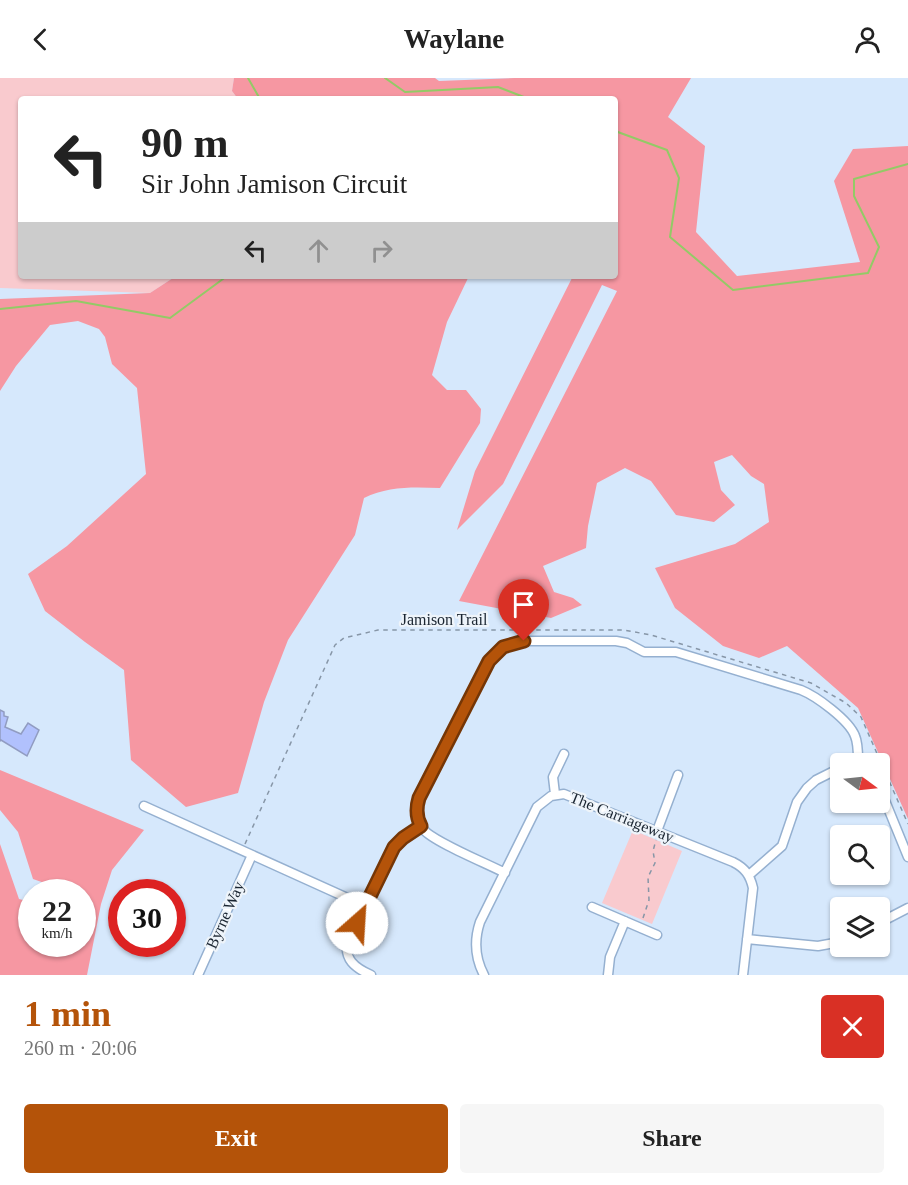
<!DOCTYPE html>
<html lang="en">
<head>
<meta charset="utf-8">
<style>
  :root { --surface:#fff; --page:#f6f6f6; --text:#222; --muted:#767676; --accent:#b45309 }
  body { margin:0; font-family:Georgia,serif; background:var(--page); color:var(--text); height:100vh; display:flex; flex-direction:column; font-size:22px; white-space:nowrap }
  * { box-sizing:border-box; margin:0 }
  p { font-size:20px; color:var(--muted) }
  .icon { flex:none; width:33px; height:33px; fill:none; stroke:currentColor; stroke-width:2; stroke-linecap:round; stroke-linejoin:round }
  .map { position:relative; height:897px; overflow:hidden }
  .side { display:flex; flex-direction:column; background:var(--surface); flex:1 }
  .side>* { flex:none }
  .top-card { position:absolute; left:18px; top:18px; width:600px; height:183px; border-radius:6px; box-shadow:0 2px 4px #0004; background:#fff; color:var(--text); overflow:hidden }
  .needle { width:39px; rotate:105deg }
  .controls { position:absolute; left:830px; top:675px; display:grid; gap:12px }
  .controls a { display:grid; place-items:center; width:60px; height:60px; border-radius:6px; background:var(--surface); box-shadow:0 2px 4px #0004; font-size:30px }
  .speed { position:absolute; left:18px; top:801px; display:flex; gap:12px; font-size:30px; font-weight:700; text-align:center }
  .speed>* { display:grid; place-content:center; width:78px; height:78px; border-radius:50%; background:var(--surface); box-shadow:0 2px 4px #0004; line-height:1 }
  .speed small { font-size:15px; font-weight:400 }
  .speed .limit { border:9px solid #d22; background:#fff; color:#111 }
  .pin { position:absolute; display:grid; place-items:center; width:51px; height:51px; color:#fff; margin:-62px -26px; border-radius:50% 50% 50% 0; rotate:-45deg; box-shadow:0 0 6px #0007 }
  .pin .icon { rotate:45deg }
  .me { position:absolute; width:66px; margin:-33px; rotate:26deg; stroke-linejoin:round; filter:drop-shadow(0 0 4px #0008) }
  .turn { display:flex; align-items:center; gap:21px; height:126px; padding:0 24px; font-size:27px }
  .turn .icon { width:78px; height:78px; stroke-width:2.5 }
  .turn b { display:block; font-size:42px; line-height:51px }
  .lanes { display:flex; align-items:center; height:57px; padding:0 24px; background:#0003; justify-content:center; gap:30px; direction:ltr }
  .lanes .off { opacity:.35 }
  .round { display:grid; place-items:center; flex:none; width:63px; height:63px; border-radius:6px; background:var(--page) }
  .summary { display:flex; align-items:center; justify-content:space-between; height:102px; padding:0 24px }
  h1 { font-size:36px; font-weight:600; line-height:45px; color:var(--accent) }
  .action { display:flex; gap:12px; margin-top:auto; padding:12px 24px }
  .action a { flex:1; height:69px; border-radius:6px; background:var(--accent); color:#fff; font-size:24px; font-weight:600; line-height:69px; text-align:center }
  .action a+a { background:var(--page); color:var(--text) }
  header { display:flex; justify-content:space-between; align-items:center; height:78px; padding:0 24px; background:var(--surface); font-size:27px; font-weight:600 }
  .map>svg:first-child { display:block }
  .green { fill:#f9cace }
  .forest { fill:#f697a2 }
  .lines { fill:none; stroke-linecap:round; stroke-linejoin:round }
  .stream { stroke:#93ca66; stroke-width:2 }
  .building { fill:#b1c1fd; stroke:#919cc1; stroke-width:1.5 }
  .street-casing { stroke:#95b0d0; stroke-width:11 }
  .path { stroke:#8796a7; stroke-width:1.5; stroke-dasharray:4.5 4.5; stroke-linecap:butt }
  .street { stroke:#fff; stroke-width:8 }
  .route-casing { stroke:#753606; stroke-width:15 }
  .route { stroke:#b45309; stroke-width:10 }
  .labels { text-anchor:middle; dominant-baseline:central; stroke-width:4.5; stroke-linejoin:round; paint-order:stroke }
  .street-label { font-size:16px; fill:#1a2531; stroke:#eef4fa }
</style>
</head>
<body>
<header><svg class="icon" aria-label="back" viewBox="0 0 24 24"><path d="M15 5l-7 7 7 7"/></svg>Waylane<svg class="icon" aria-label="person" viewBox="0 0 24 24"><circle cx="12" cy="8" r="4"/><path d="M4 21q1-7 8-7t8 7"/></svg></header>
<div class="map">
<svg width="908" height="897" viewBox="0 0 908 897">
  <rect width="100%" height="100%" fill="#d6e8fc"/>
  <path class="green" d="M0,0H234L232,13L238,21H21V198H176L150,215L0,210Z
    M633,752L682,773L652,846L602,825Z"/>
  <path class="forest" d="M234,0H435L439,3L515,0H691L668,39L705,68L696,154L737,198L860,184L834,103L853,71L908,68V741L858,630L787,568L759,580L723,568L675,530L655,490L735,466L769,444L764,406L751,398L732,377L714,384L721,412L735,427L714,444L676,437L651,403L625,390L597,405L588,448L586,470L543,488L554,514L573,520L582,527L551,540L459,523L617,213L602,207L503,406L457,452L475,393L573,198H615V21H238L232,13Z
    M176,198H469L447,244L432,297L447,312H466L481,331L480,345L440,410C413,409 388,408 364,420L355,457L288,562L264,624L238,715L186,729L131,682L124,592L85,564L45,533L28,496L67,468L146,396L137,310L112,286L105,259L99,251L78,243L50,247L16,288L0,313V221L150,215Z
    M0,692L144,752L112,792L101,826L87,897H0V766L19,821L31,824L32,866H82V814H70L33,801L18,754L0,732Z"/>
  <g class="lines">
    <path class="stream" d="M248,0L260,21
      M385,0L405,14L498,9L529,21
      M615,53L667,72L679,100L670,159L733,212L868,195L879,169L854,118V101L908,86
      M0,231L76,223L170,240L227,198"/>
  </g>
  <path class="building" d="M0,632L4,634V638L8,639L5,649L21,656L28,645L39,652L27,678L1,662L0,663Z"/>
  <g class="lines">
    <g class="street-casing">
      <path id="street" d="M879,708L908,779
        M555,716L553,699L564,676
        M144,728L365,828
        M657,753L678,697
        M505,795C488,786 434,764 424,752C416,742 415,732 419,720L489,583C497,570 509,564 524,563H616L627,565L644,574H676L801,612C816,618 849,642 855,658C858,665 858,674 858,682
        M749,797L782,768L797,724L807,710L816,702L840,690
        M592,829L657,857
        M879,845L908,830
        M747,861L818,868L840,864
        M198,897L252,777
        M371,897C355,890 343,881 348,862L391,774L400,762L421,748
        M484,897C475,880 474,862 480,844L537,729L551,718L564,716L733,784C745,790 750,797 753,810L743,897
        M608,897L610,879L625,843"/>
    </g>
    <path class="path" d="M245,766L335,567L344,560L378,552H624L651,557L811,605L846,625L861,639L908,746
      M643,840L649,822L648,799L655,785L653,773L656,762"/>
    <use href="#street" class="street"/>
  </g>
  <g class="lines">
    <g class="route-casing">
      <path id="route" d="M357,845L394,769L403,760L421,748C416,739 416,730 419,720L489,583L503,569L524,563"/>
    </g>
    <use href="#route" class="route"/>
  </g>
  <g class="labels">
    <g class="street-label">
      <text x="444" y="541">Jamison Trail</text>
      <text transform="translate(622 739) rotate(22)">The Carriageway</text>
      <text transform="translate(225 837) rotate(-66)">Byrne Way</text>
    </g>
  </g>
</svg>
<div class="controls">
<a><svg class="needle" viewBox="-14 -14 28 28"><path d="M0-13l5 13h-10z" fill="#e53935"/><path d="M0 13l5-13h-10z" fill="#767676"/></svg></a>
<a><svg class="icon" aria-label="search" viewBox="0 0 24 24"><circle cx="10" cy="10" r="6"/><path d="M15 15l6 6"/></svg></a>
<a><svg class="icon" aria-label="layers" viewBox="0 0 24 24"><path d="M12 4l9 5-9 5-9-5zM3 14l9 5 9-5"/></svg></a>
</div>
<div class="speed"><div>22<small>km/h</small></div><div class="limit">30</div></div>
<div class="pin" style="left:524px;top:563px;background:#d93025"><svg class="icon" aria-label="arrive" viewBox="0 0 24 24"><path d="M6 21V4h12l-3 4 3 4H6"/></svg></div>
<svg class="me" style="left:357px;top:845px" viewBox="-20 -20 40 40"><circle r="19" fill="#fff"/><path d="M0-13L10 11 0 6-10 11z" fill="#b45309"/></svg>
<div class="top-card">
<div class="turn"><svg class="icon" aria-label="left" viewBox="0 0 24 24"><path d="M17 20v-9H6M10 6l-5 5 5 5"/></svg><div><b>90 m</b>Sir John Jamison Circuit</div></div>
<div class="lanes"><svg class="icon" aria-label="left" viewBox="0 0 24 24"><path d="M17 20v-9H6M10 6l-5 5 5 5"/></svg><svg class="icon off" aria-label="ahead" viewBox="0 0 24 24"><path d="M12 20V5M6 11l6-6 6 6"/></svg><svg class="icon off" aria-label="right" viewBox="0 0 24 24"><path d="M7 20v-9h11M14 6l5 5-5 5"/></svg></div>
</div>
</div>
<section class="side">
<div class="summary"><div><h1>1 min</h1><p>260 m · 20:06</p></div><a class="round" style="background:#d93025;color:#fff"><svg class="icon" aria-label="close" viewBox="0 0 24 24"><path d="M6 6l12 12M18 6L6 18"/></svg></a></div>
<div class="action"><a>Exit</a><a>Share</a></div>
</section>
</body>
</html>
